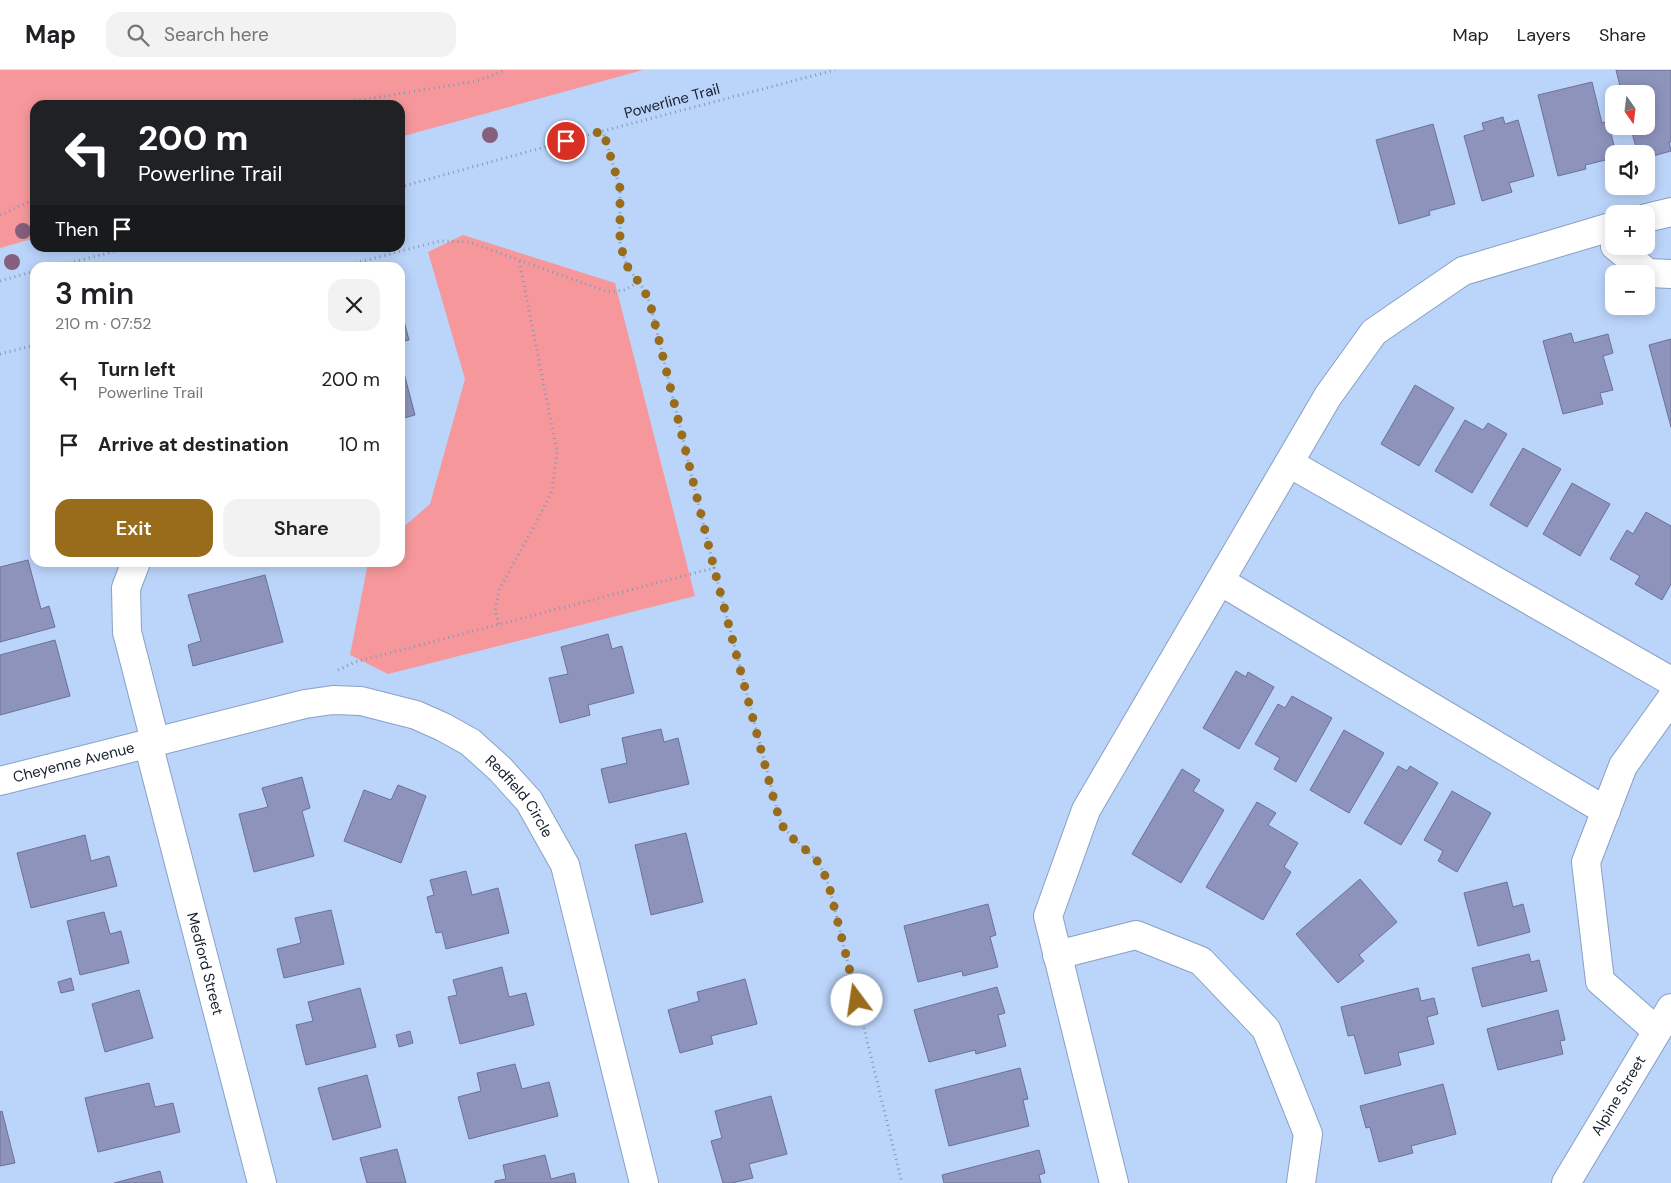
<!DOCTYPE html>
<html lang="en">
<head>
<meta charset="utf-8">
<style>
  :root { --surface:#fff; --page:#f2f2f2; --text:#202124; --muted:#757577; --line:#e0e0e0; --accent:#986c1a }
  body { margin:0; font-family:"DM Sans",sans-serif; background:var(--page); color:var(--text); height:100vh; display:flex; flex-direction:column; font-size:19px; white-space:nowrap }
  * { box-sizing:border-box; margin:0 }
  p { font-size:16px; color:var(--muted) }
  .icon { flex:none; width:28px; height:28px; fill:none; stroke:currentColor; stroke-width:2; stroke-linecap:round; stroke-linejoin:round }
  .map { position:relative; flex:1; overflow:hidden }
  .drawer { position:absolute; left:30px; top:192px; width:375px; height:305px; display:flex; flex-direction:column; background:var(--surface); border-radius:15px; box-shadow:0 2px 12px #0003 }
  .drawer>* { flex:none }
  .hud { position:absolute; left:30px; top:30px; width:375px; height:152px; border-radius:15px; box-shadow:0 2px 12px #0003; background:#202124; color:#fff; overflow:hidden }
  .needle { width:32px; rotate:166deg }
  .tools { position:absolute; left:1605px; top:15px; display:grid; gap:10px }
  .tools a { display:grid; place-items:center; width:50px; height:50px; border-radius:10px; background:var(--surface); box-shadow:0 2px 12px #0003; font-size:25px }
  .pin { position:absolute; display:grid; place-items:center; width:42px; height:42px; color:#fff; margin:-21px; border:2px solid #fff; border-radius:50%; box-shadow:0 1px 5px #0007 }
  .me { position:absolute; width:55px; margin:-28px; rotate:346deg; stroke-linejoin:round; filter:drop-shadow(0 0 4px #0008) }
  .turn { display:flex; align-items:center; gap:18px; height:105px; padding:0 25px; font-size:22px }
  .turn .icon { width:65px; height:65px; stroke-width:2.5 }
  .turn b { display:block; font-size:35px; line-height:42px }
  .then { display:flex; align-items:center; height:48px; padding:0 25px; background:#0003; gap:10px; font-size:19px }
  .round { display:grid; place-items:center; flex:none; width:52px; height:52px; border-radius:15px; background:var(--page) }
  .head { display:flex; align-items:center; justify-content:space-between; height:85px; padding:0 25px }
  h1 { font-size:30px; font-weight:600; line-height:38px }
  .button { display:flex; gap:10px; margin-top:auto; padding:10px 25px }
  .button a { flex:1; height:58px; border-radius:15px; background:var(--accent); color:#fff; font-size:20px; font-weight:600; line-height:58px; text-align:center }
  .button a+a { background:var(--page); color:var(--text) }
  ul { padding:0; list-style:none }
  li { display:flex; align-items:center; gap:15px; height:65px; padding:0 25px }
  li div { flex:1 }
  li b { display:block; font-size:19px }
  li em { font-style:normal }
  header { display:flex; align-items:center; gap:30px; box-sizing:border-box; height:70px; padding:0 25px; background:var(--surface); border-bottom:1px solid var(--line) }
  header strong { font-size:24px }
  nav { display:flex; gap:28px; margin-inline-start:auto; font-size:18px }
  .search { width:350px; height:45px; background:var(--page); display:flex; align-items:center; gap:12px; box-sizing:border-box; padding:0 18px; border-radius:15px; color:var(--muted); font-size:19px }
  .map>svg:first-child { display:block }
  .green { fill:#f6989b }
  .building { fill:#8d93bb; stroke:#6c7197 }
  .lines { fill:none; stroke-linecap:round; stroke-linejoin:round }
  .minor-casing { stroke:#88a0c3; stroke-width:30 }
  .path { stroke:#8498b5; stroke-width:3; stroke-dasharray:1 4; stroke-linecap:butt }
  .minor { stroke:#fff; stroke-width:28 }
  .tree { fill:#855f7c }
  .route { stroke:#986c1a; stroke-width:9; stroke-dasharray:0 16.2 }
  .labels { text-anchor:middle; dominant-baseline:central; stroke-width:4; stroke-linejoin:round; paint-order:stroke }
  .street-label { font-size:15px; fill:#161f2c; stroke:#bbd4fa }
</style>
</head>
<body>
<header>
<strong>Map</strong>
<div class="search"><svg class="icon" aria-label="search" viewBox="0 0 24 24"><circle cx="10" cy="10" r="6"/><path d="M15 15l6 6"/></svg>Search here</div>
<nav><a>Map</a><a>Layers</a><a>Share</a></nav>
</header>
<div class="map">
<svg width="1671" height="1113" viewBox="0 0 1671 1113">
  <rect width="100%" height="100%" fill="#bbd4fa"/>
  <path class="green" d="M0,0H643L400,67V35H35V168L0,178Z
    M463,165L615,213L695,526L388,604L350,585L368,493L400,492V460L430,434L465,309L428,182Z"/>
  <path class="building" d="M1616,0H1671V72H1669L1671,81L1646,88V84H1638L1630,56H1646V24H1622Z
    M1592,12L1602,53L1608,51L1616,84H1614V88L1585,95L1586,99L1558,106L1538,25Z
    M1503,47L1505,54L1518,50L1534,106L1509,113L1512,122L1482,131L1464,66L1484,60L1482,53Z
    M1433,54L1455,134L1429,141L1430,145L1399,154L1376,70Z
    M400,236L409,270L400,272Z
    M1571,263L1574,273L1608,264L1613,283L1603,286L1613,320L1600,323L1603,334L1563,344L1543,271Z
    M1671,269V357L1649,275Z
    M400,288L415,345L400,349Z
    M1415,315L1454,338L1419,396L1381,374Z
    M1465,350L1483,360L1488,353L1507,364L1472,423L1435,401Z
    M1523,378L1561,399L1527,457L1490,435Z
    M1572,413L1610,434L1580,486L1543,464Z
    M1646,442L1671,456V514L1662,530L1635,514L1640,506L1610,489L1627,460L1633,464Z
    M28,490L41,539L49,536L55,557L0,572V497Z
    M265,505L283,572L193,596L188,575L201,571L188,525Z
    M608,564L612,579L622,576L634,623L588,635L590,645L560,653L549,608L568,604L561,577Z
    M55,570L70,626L0,645V585Z
    M1236,601L1246,607L1248,602L1274,617L1239,679L1203,658Z
    M1292,626L1332,648L1296,712L1274,699L1280,688L1255,674L1278,634L1285,638Z
    M661,659L664,672L678,668L689,714L609,733L601,699L627,693L622,668Z
    M1344,660L1384,683L1349,743L1310,720Z
    M1398,696L1407,701L1410,696L1438,713L1401,775L1364,753Z
    M1182,699L1200,710L1193,721L1224,740L1181,813L1132,784Z
    M302,707L310,738L302,741L314,786L254,802L239,744L268,737L262,718Z
    M398,715L426,726L401,793L344,771L364,720L391,730Z
    M1452,721L1491,743L1457,802L1438,791L1443,781L1424,770Z
    M1257,732L1276,743L1268,755L1298,773L1284,797L1291,802L1263,850L1206,817Z
    M686,763L703,832L651,845L635,775Z
    M85,765L91,791L109,786L117,816L31,838L17,783Z
    M466,801L472,825L498,818L509,863L446,879L442,862L436,863L427,827L434,825L430,810Z
    M1360,809L1397,852L1359,885L1364,891L1338,913L1296,864Z
    M1507,812L1513,837L1523,834L1530,862L1478,876L1464,823Z
    M988,834L996,865L990,867L998,897L963,906L962,901L918,912L904,856Z
    M331,840L344,894L284,908L277,879L301,873L295,848Z
    M104,842L110,864L121,861L129,893L80,905L67,851Z
    M1529,884L1531,892L1539,890L1547,921L1482,937L1472,898Z
    M502,897L509,927L526,923L534,955L460,974L448,927L457,925L453,910Z
    M71,908L74,920L61,923L58,912Z
    M745,909L757,954L711,966L713,974L680,983L668,940L699,931L697,922Z
    M997,917L1005,943L998,945L1006,976L976,984L975,980L929,992L914,940Z
    M360,918L376,977L306,995L296,955L313,951L308,932Z
    M1418,918L1421,931L1434,928L1438,944L1427,947L1434,974L1398,983L1401,995L1365,1004L1354,965L1348,966L1341,937Z
    M139,920L153,968L105,982L92,934Z
    M1558,940L1565,970L1560,971L1563,984L1498,1000L1487,959Z
    M410,961L413,973L399,977L396,965Z
    M515,994L522,1019L549,1012L558,1046L469,1069L458,1027L481,1021L477,1003Z
    M1020,998L1028,1029L1023,1030L1029,1056L949,1076L935,1020Z
    M367,1005L381,1057L333,1070L318,1018Z
    M149,1013L155,1037L173,1033L180,1062L98,1082L85,1028Z
    M1443,1014L1456,1064L1411,1076L1413,1083L1379,1092L1370,1057L1366,1058L1360,1036Z
    M771,1026L787,1084L749,1094L753,1108L732,1113H723L711,1071L722,1068L715,1041Z
    M2,1041L15,1093L0,1096V1042Z
    M397,1079L406,1113H367L360,1088Z
    M1039,1080L1045,1103L1039,1105L1041,1113H944L942,1105Z
    M545,1085L551,1109L574,1103L576,1113H495V1111L506,1109L503,1095Z
    M160,1101L163,1113H114Z"/>
  <g class="lines">
    <g class="minor-casing">
      <g id="minor">
        <path d="M1646,148L1671,142"/>
        <path d="M1615,176L1648,203L1671,204"/>
        <path d="M1289,393L1671,611"/>
        <path d="M136,492L126,518L127,562L155,671"/>
        <path d="M1220,511L1606,741"/>
        <path id="s1" d="M148,673L262,1113"/>
        <path id="s2" d="M0,711L305,634L333,630L361,631L416,645L443,657L470,672L500,699L529,731L565,795L644,1113"/>
        <path d="M1057,885L1136,865L1201,891L1266,959L1308,1064L1301,1113"/>
        <path d="M1657,961L1600,911L1586,792L1623,696L1671,629"/>
        <path d="M1114,1113L1048,846L1086,740L1328,326L1374,262L1463,201L1614,156"/>
        <path id="s3" d="M1566,1113L1671,938"/>
      </g>
    </g>
    <path class="path" d="M330,35L477,11L506,0
      M400,117L603,61L835,0
      M0,145L35,129
      M50,198L128,178
      M336,198L440,171L469,172L608,222L625,220L638,212
      M0,211L35,201
      M0,284L35,275
      M714,498L781,754C792,768 803,776 814,788C823,797 826,809 830,820L902,1113
      M499,554L495,541L499,520L538,449L552,421L557,382L519,190
      M338,600L355,592L714,498L650,233L643,218L627,196L620,174V118L603,61"/>
    <use href="#minor" class="minor"/>
  </g>
  <g class="tree">
    <circle cx="490" cy="65" r="8"/>
    <circle cx="23" cy="161" r="8"/>
    <circle cx="12" cy="192" r="8"/>
  </g>
  <g class="lines">
    <path class="route" d="M566,71L603,61L620,118V174L627,196L643,218L650,233L714,498L775,734L781,754L790,766L816,789L824,803L830,820L857,930"/>
  </g>
  <g class="labels">
    <g class="street-label">
      <text transform="translate(672 31) rotate(-15)">Powerline Trail</text>
      <text stroke="none"><textPath href="#s2" startOffset="76">Cheyenne Avenue</textPath></text>
      <text stroke="none"><textPath href="#s2" startOffset="562">Redfield Circle</textPath></text>
      <text stroke="none"><textPath href="#s1" startOffset="228">Medford Street</textPath></text>
      <text stroke="none"><textPath href="#s3" startOffset="102">Alpine Street</textPath></text>
    </g>
  </g>
</svg>
<div class="tools">
<a><svg class="needle" viewBox="-14 -14 28 28"><path d="M0-13l5 13h-10z" fill="#e53935"/><path d="M0 13l5-13h-10z" fill="#757577"/></svg></a>
<a><svg class="icon" aria-label="sound" viewBox="0 0 24 24"><path d="M4 9h4l5-4v14l-5-4H4zM17 9q2 3 0 6"/></svg></a>
<a>+</a>
<a>−</a>
</div>
<div class="pin" style="left:566px;top:71px;background:#d93025"><svg class="icon" aria-label="arrive" viewBox="0 0 24 24"><path d="M6 21V4h12l-3 4 3 4H6"/></svg></div>
<svg class="me" style="left:857px;top:930px" viewBox="-20 -20 40 40"><circle r="19" fill="#fff"/><path d="M0-13L10 11 0 6-10 11z" fill="#986c1a"/></svg>
<div class="hud">
<div class="turn"><svg class="icon" aria-label="left" viewBox="0 0 24 24"><path d="M17 20v-9H6M10 6l-5 5 5 5"/></svg><div><b>200 m</b>Powerline Trail</div></div>
<div class="then">Then<svg class="icon" aria-label="arrive" viewBox="0 0 24 24"><path d="M6 21V4h12l-3 4 3 4H6"/></svg></div>
</div>
<section class="drawer">
<div class="head"><div><h1>3 min</h1><p>210 m · 07:52</p></div><a class="round"><svg class="icon" aria-label="close" viewBox="0 0 24 24"><path d="M6 6l12 12M18 6L6 18"/></svg></a></div>
<ul>
<li><svg class="icon" aria-label="left" viewBox="0 0 24 24"><path d="M17 20v-9H6M10 6l-5 5 5 5"/></svg><div><b>Turn left</b><p>Powerline Trail</p></div><em>200 m</em></li>
<li><svg class="icon" aria-label="arrive" viewBox="0 0 24 24"><path d="M6 21V4h12l-3 4 3 4H6"/></svg><div><b>Arrive at destination</b></div><em>10 m</em></li>
</ul>
<div class="button"><a>Exit</a><a>Share</a></div>
</section>
</div>
</body>
</html>
